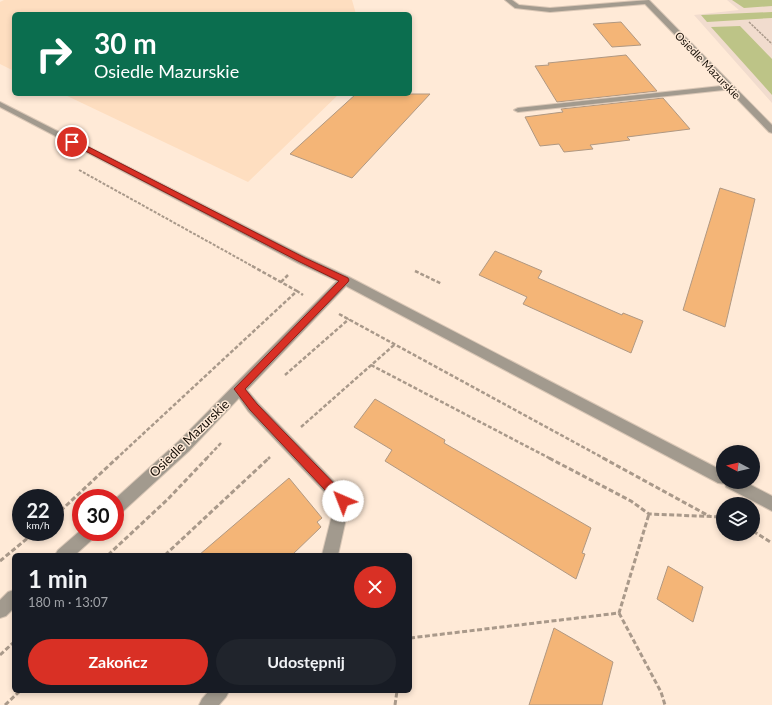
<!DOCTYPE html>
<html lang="pl">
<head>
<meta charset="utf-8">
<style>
  :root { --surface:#171b24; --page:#20242c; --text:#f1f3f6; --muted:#9ea1a6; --accent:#d93025 }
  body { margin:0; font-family:Lato,sans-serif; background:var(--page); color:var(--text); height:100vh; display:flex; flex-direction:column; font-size:15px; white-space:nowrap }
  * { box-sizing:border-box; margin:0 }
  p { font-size:13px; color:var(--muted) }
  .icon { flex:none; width:22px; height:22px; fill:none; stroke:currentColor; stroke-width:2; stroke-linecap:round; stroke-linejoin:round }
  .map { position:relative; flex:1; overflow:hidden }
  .side { position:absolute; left:12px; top:553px; width:400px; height:140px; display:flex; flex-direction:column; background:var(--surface); border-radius:6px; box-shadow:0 2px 6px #0003 }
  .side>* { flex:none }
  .guide { position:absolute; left:12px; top:12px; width:400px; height:84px; border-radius:6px; box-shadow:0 2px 6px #0003; background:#0b6e4f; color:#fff; overflow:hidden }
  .needle { width:26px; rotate:277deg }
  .tools { position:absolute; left:716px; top:445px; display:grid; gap:8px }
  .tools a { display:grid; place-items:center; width:44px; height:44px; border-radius:50%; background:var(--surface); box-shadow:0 2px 6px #0003; font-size:20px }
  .speed { position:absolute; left:12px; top:489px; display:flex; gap:8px; font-size:20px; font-weight:700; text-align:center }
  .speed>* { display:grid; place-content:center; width:52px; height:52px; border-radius:50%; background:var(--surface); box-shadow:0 2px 6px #0003; line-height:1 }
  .speed small { font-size:10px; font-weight:400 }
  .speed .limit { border:6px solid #d22; background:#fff; color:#111 }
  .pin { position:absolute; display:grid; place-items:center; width:34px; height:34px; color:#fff; margin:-17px; border:2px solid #fff; border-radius:50%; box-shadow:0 1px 4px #0007 }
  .me { position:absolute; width:44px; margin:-22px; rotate:316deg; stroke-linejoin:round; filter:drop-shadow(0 0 3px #0008) }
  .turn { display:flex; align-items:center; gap:14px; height:84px; padding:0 16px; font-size:18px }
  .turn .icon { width:52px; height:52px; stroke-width:2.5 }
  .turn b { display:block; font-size:28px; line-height:34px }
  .round { display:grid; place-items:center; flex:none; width:42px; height:42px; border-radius:21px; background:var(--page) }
  .overview { display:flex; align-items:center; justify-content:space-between; height:68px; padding:0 16px }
  h1 { font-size:24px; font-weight:700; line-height:30px }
  .button { display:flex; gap:8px; margin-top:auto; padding:8px 16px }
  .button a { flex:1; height:46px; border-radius:24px; background:var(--accent); color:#fff; font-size:16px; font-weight:700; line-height:46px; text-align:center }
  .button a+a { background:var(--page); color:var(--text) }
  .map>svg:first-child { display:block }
  .built { fill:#fedec0 }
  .education { fill:#f1dcce }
  .green { fill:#bdc487 }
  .building { fill:#f4b577; stroke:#b09882 }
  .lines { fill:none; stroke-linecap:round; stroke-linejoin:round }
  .lane-casing { stroke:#dac7b6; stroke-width:2 }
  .street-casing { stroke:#dac7b6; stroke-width:2 }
  .path-far3 { stroke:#a9998a; stroke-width:1.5; stroke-dasharray:2.5 1; stroke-linecap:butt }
  .path-far2 { stroke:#a9998a; stroke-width:2; stroke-dasharray:3 1.5; stroke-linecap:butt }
  .path-far1 { stroke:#a9998a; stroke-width:2.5; stroke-dasharray:4 2; stroke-linecap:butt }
  .path { stroke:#a9998a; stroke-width:3; stroke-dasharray:5 2.5; stroke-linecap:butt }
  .lane { fill:#a29a8e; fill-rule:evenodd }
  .street { fill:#a29a8e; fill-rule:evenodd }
  .route { fill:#d93025; stroke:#8d1f18 }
  .labels { text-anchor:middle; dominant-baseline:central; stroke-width:3; stroke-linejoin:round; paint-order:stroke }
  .far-street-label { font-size:11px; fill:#160e06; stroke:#ffead7 }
  .street-label { font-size:13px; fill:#160e06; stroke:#ffead7 }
</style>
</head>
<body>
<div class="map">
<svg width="772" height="705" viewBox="0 0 772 705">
  <rect width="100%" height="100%" fill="#ffead7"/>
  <path class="built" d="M4,0H352L356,14H14V71L0,64V2Z
    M63,94H339L248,182Z"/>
  <path class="education" d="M727,0H772V103L694,15L739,10Z"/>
  <path class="green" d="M732,0H772V6L744,8Z
    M772,12V18L707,22L701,15Z
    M740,26L772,59V95L711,27Z"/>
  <path class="building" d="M621,22L641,45L612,47L593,24Z
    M626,55L657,91L557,102L535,66L549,65L548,63Z
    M356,94H430L352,178L290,154Z
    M663,98L690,129L627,137L630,140L590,145L593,149L564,152L559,144L540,146L525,117L563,112L561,109Z
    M720,188L755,199L725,327L683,310Z
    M495,251L542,271L538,278L622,315L623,313L643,321L631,353L523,304L527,297L479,275Z
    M375,399L445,440L444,443L591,528L582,553L585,554L576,579L385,461L392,450L354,427Z
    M289,478L322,518L317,522L321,527L292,555H199Z
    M668,566L703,587L693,622L657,599Z
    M554,628L613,662L602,705H529Z"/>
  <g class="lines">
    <g class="lane-casing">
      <path id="lane" d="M730,85L734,87L733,89L518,112L514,110L518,108Z"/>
    </g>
    <g class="street-casing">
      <path id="street" d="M505,0H512L519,5L550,8L649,0L772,125V133L769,132L645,4L550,12L515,8Z
        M0,102L306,257L349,277L723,471V482H745L772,496V511L726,487L725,484L718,483L346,286L247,390L258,403L348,496L350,501L338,555H322L335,503L248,411L239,398L189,451L120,514L115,516V499L179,441L337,281L298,263L0,107Z
        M81,530V532H97L95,537L75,555H55L58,550Z
        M14,590V608L6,616L0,618V600L8,592Z
        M209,691H229L226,697L219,705H199L202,699Z"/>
    </g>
    <path class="path-far3" d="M749,22L772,44"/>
    <path class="path-far2" d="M79,170L254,267"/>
    <path class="path-far1" d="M252,266L297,291
      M415,271L442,284
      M281,282L288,275
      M339,314L605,459
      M371,365L551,459
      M285,375L349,319
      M301,427L394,345
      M116,459L297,291L303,295
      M206,459L221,443
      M268,459L270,457"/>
    <path class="path" d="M549,458L631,501L649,514L723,517
      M603,458L709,516
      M55,516L117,458
      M753,531L772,543
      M108,555L168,499L207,458
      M165,555L269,458
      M0,561L35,532
      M619,613L661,692L665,705
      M410,638L619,613L649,514
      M0,655L14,642
      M5,705L20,691
      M395,705L397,691"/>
    <use href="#lane" class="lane"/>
    <use href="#street" class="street"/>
  </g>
  <path class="route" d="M70,140H75L305,258L348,278L349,280L348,282L245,389L257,404L347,497L349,501L347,505L343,506L339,505L250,410L234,389L339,281L300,262L70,143Z"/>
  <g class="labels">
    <g class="far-street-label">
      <text transform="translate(708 65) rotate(46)">Osiedle Mazurskie</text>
    </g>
    <g class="street-label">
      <text transform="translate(189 438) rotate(-44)">Osiedle Mazurskie</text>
    </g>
  </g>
</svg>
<div class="tools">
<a><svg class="needle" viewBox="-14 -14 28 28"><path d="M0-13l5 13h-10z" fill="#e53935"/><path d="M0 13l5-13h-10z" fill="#9ea1a6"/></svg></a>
<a><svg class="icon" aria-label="layers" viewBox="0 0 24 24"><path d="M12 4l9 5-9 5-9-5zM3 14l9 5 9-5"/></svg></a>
</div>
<div class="speed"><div>22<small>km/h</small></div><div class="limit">30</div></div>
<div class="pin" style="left:72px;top:142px;background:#d93025"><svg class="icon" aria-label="arrive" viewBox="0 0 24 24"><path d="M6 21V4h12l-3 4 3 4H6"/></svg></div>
<svg class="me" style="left:343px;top:501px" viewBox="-20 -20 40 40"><circle r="19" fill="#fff"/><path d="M0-13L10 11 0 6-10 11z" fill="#d93025"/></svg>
<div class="guide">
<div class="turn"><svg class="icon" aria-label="right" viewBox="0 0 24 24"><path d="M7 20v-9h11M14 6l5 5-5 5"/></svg><div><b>30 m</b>Osiedle Mazurskie</div></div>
</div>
<section class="side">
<div class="overview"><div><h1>1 min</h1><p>180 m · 13:07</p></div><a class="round" style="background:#d93025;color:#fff"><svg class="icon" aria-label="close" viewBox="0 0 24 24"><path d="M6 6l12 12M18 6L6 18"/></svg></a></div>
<div class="button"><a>Zakończ</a><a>Udostępnij</a></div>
</section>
</div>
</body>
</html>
